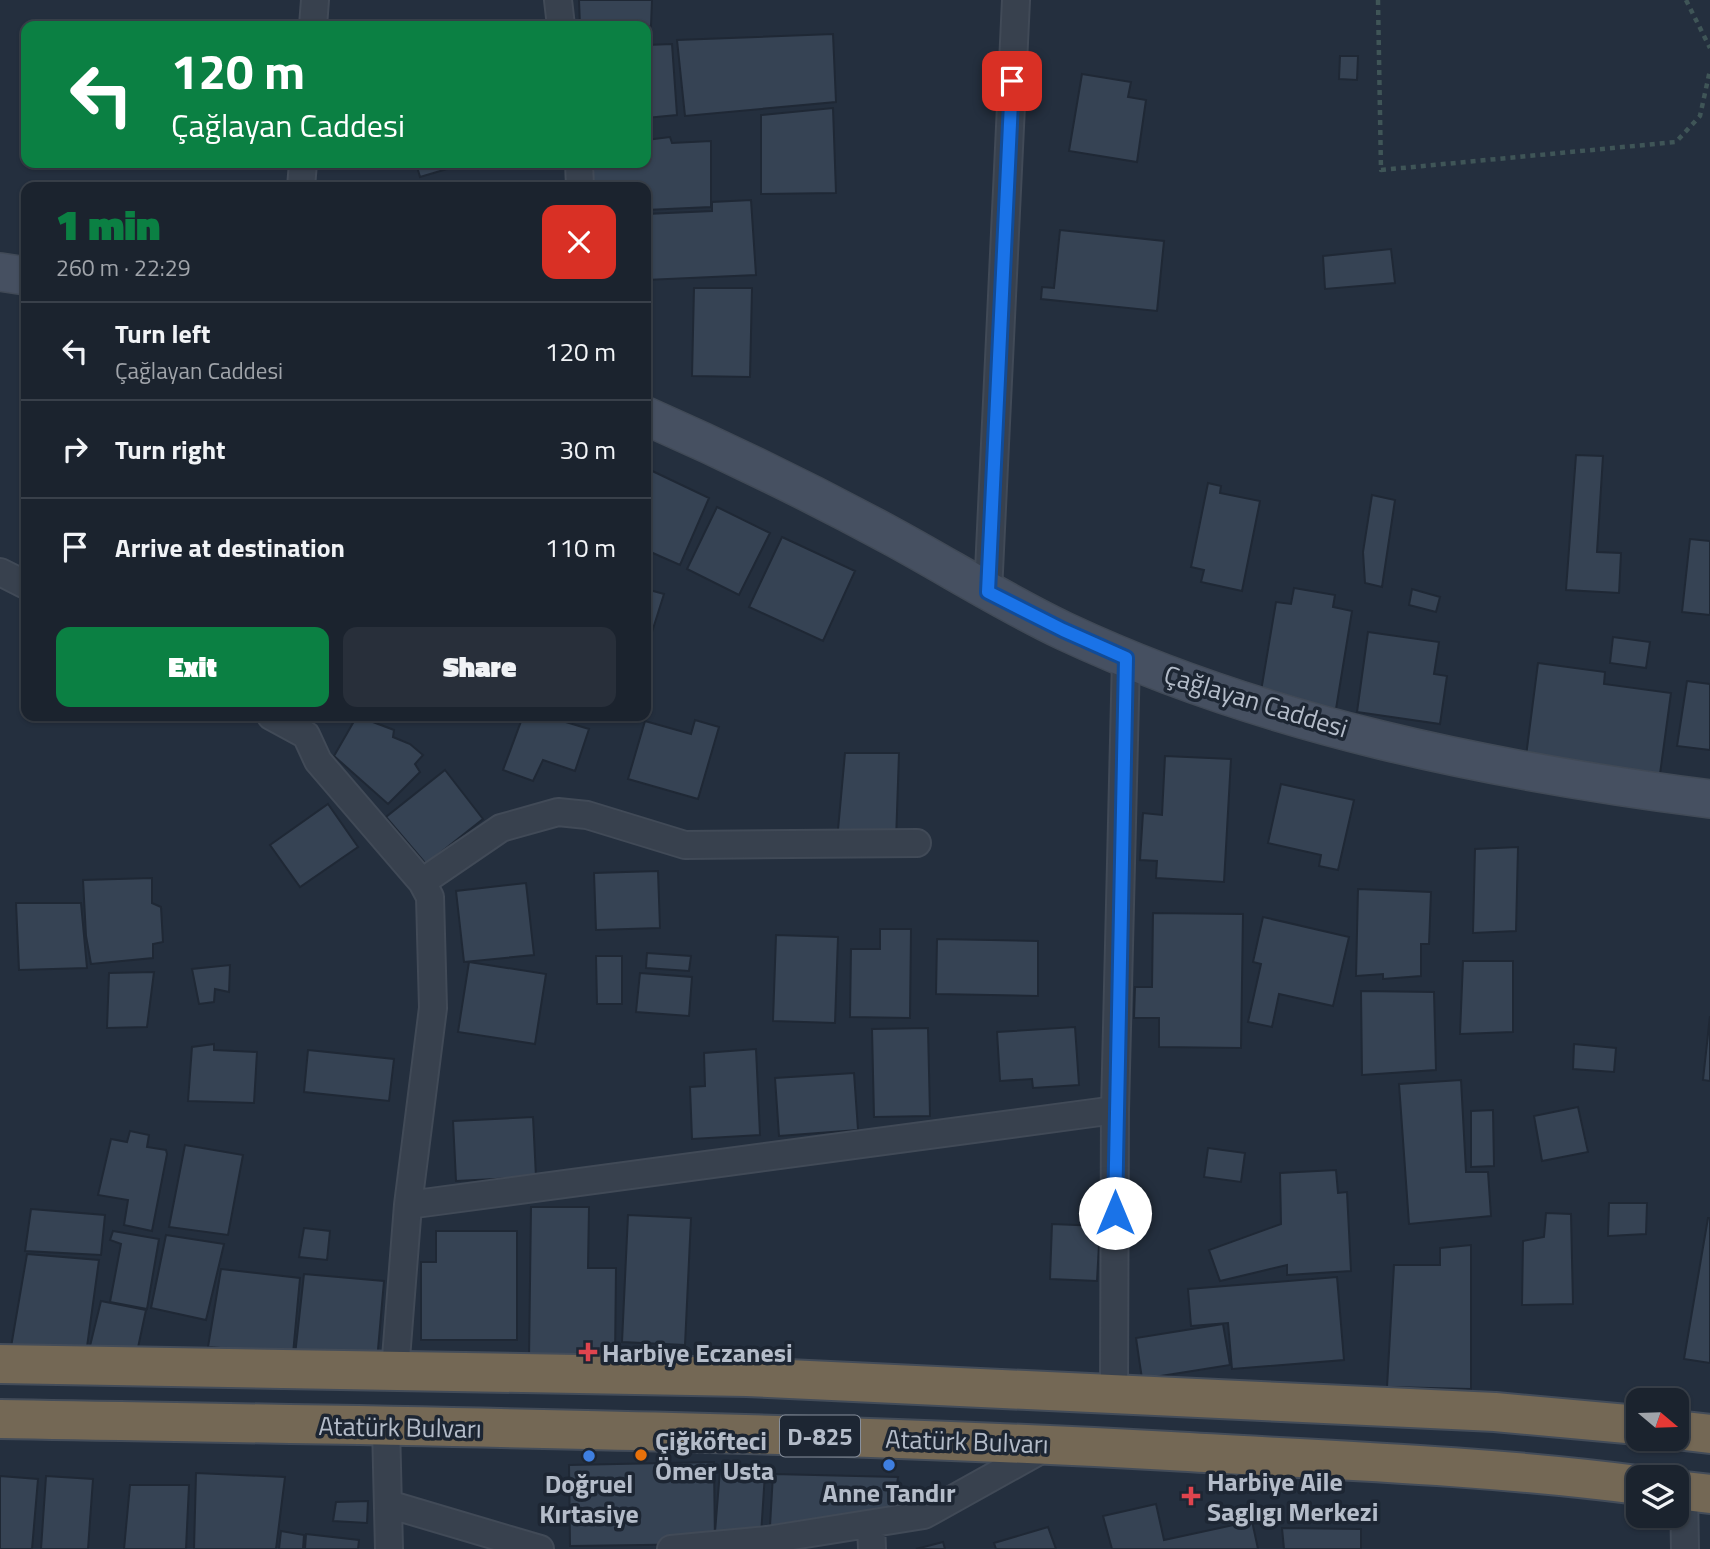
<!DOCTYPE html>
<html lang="en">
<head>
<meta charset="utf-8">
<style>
  :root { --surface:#1b232e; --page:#282f3a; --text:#f1f3f6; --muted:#a0a4aa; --line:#39404a; --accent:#0b8043 }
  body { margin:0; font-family:"Titillium Web",sans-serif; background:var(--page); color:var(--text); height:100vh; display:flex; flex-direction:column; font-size:26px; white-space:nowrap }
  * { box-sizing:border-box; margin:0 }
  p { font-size:23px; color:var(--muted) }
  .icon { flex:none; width:38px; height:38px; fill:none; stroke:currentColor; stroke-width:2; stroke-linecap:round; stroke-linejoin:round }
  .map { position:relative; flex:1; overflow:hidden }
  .panel { position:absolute; left:21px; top:182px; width:630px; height:539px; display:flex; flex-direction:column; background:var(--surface); border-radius:14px; box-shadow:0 2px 5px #0004,0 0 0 2px var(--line) }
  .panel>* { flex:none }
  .hud { position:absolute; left:21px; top:21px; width:630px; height:147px; border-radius:14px; box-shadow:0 2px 5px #0004,0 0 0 2px var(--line); background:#0b8043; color:#fff; overflow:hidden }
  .needle { width:46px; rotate:109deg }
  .buttons { position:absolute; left:1626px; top:1388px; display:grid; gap:14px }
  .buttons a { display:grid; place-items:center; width:63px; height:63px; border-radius:14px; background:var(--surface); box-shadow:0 2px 5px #0004,0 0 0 2px var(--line); font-size:35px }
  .pin { position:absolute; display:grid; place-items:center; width:60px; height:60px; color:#fff; margin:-30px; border-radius:14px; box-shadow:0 4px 10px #0006 }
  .me { position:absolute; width:77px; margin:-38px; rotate:0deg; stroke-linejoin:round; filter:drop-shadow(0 0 5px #0008) }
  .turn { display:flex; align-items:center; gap:24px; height:147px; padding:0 35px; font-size:32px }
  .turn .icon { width:91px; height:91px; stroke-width:2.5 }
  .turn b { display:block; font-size:49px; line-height:60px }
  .round { display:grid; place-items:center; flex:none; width:74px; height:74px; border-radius:14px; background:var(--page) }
  .headline { display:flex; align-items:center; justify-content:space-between; height:119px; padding:0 35px }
  h1 { font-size:42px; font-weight:800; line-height:52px; color:var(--accent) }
  .cta { display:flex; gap:14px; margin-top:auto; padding:14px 35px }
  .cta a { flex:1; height:80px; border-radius:14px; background:var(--accent); color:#fff; font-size:28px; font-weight:800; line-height:80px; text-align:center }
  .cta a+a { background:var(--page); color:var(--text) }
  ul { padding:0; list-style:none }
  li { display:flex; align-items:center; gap:21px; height:98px; padding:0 35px; border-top:2px solid var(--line) }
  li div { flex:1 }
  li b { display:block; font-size:26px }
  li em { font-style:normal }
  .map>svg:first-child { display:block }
  .building { fill:#364354; stroke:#1f2835; stroke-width:2 }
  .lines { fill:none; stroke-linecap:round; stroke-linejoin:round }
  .street-casing { stroke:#414a57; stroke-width:30 }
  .secondary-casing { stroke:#414a57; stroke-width:40 }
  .highway-casing { stroke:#434c59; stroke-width:42 }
  .path { stroke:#3f5557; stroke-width:4.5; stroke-dasharray:5 5; stroke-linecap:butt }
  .street { stroke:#38414e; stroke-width:26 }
  .secondary { stroke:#465061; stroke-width:37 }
  .highway { stroke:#746855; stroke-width:38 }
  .route-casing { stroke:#114b97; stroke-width:18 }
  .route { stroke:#1a73e8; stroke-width:12 }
  .health-dot { fill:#e0444e; stroke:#1d2633; stroke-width:2.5 }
  .food-dot { fill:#e8710a; stroke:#1d2633; stroke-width:2.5 }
  .shop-dot { fill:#3f7fe0; stroke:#1d2633; stroke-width:2.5 }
  .labels { text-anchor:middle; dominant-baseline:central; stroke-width:7; stroke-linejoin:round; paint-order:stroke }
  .shield { fill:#1d2633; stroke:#878f9c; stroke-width:2 }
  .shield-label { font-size:24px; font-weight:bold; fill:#b4bcc9 }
  .street-label { font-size:26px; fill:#b4bcc9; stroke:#1d2633 }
  .poi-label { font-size:26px; font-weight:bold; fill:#b4bcc9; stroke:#1d2633; text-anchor:start }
</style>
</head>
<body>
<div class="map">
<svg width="1710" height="1549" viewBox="0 0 1710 1549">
  <rect width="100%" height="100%" fill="#242f3e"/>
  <path class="building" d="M579,0H652L651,26H580Z
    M833,34L836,102L685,116L677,40Z
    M672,44L677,115L646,118V45Z
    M1340,56H1358L1357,80L1339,79Z
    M1082,74L1131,82L1128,97L1146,100L1137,162L1069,151Z
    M833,108L836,193L761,194V115Z
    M670,137L672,143L711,141V207L646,210V187H586V163H646V140Z
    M416,163H463L464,164L420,177Z
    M751,200L756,275L646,280V214L712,211V202Z
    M1060,230L1164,241L1157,311L1041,299L1042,287L1054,288Z
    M1391,249L1395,283L1325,289L1323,256Z
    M694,288H752L750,377L692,376Z
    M1576,455L1603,456L1597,552L1621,553L1619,593L1566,590Z
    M646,468L709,498L680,565L646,550Z
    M1208,483L1221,486L1220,493L1260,501L1242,591L1201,582L1204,570L1191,567Z
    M1372,495L1395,500L1382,587L1365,583L1363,552Z
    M717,507L770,533L739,595L687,569Z
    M782,537L855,571L823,641L749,607Z
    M1690,539L1710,541V615L1682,612Z
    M1294,588L1335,595L1333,607L1352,611L1336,709L1260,697L1276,602L1291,604Z
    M646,589L664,594L646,651Z
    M1412,589L1440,597L1436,612L1409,605Z
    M1368,632L1439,642L1434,674L1447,676L1440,724L1357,712Z
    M1613,637L1650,642L1646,668L1610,663Z
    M1538,663L1605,672L1604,684L1671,693L1660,774L1526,756Z
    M1687,681L1710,684V750L1677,746Z
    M357,716L394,730L393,737L410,744L423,755L415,764L420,772L388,804L334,756Z
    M523,716H546L589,729L575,771L543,760L533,781L503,770Z
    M695,720L719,727L698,799L628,779L645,721L691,734Z
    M845,753H899L896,841H837Z
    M1165,756L1231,759L1224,882L1156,878L1157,861L1140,860L1143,813L1162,815Z
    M445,770L483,819L426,864L386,817Z
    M1281,784L1354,800L1338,870L1319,866L1321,855L1268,843Z
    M328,804L358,847L300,887L270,845Z
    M1518,847L1516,931L1473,933L1475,849Z
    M658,871L660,928L596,930L594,873Z
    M152,878V903L161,907L163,942L153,944V958L91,964L86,936L83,880Z
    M526,883L534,955L464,962L456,891Z
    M1358,889L1431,892L1429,944H1421V976L1383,979V974L1356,976Z
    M16,903H81L87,968L19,970Z
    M1153,913L1243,914L1241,1048L1159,1047V1018H1134L1135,987H1152Z
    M1263,917L1349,937L1333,1006L1279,994L1272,1027L1248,1022L1261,964L1253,962Z
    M880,929H911L910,1018L850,1017L851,949H880Z
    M776,935L838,937L835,1023L773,1021Z
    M937,939L1038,941V996L936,994Z
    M647,953L691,956L689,971L646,968Z
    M596,956H622V1004H597Z
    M1463,961H1513V1032L1460,1034Z
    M469,962L546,974L535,1044L458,1032Z
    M230,965L229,992L215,989L214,1002L199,1004L192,969Z
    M154,972L147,1027L107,1028L109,973Z
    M640,973L692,977L689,1016L636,1012Z
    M1361,991L1434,992L1436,1070L1362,1075Z
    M1710,1016V1081L1703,1080Z
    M1075,1027L1079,1085L1033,1088L1032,1079L1000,1081L997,1032Z
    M928,1028L930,1116L874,1117L872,1029Z
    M214,1044V1050L257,1052L254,1103L188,1101L192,1047Z
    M1574,1044L1616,1048L1614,1072L1573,1069Z
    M756,1049L760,1135L692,1139L690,1087L705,1086L704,1053Z
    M308,1050L394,1059L389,1101L304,1092Z
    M854,1073L858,1130L779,1136L775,1078Z
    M1461,1080L1466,1172H1488L1491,1216L1409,1224L1399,1084Z
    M1578,1107L1588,1152L1542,1161L1534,1116Z
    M1493,1110L1494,1166L1471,1167V1111Z
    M533,1117L536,1177L456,1181L453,1121Z
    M130,1131L149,1135L147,1147L166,1150L167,1154L152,1231L124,1225L128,1200L98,1195L111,1139L127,1142Z
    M185,1145L243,1155L228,1235L169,1227Z
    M1208,1148L1245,1153L1241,1182L1204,1177Z
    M1336,1170L1338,1193L1347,1192L1351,1271L1287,1275V1265L1220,1281L1209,1250L1281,1224L1280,1173Z
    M1609,1203H1647L1646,1234L1608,1236Z
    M531,1207H589L588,1268H616L615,1360L529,1359Z
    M31,1209L105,1215L101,1255L25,1251Z
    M1546,1213L1571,1214L1573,1304L1522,1305L1523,1241L1544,1237Z
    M628,1215L691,1218L685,1345L622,1342Z
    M1708,1218H1710V1363L1684,1359Z
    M1052,1224L1100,1226L1097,1281L1050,1279Z
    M304,1228L330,1231L327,1260L299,1257Z
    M113,1231L159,1239L147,1309L110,1302L121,1244L110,1240Z
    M436,1231H517V1340H421V1262H436Z
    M166,1235L224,1244L206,1320L151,1308Z
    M1471,1245V1389L1387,1387L1394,1265H1440V1248Z
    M27,1254L99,1260L87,1347H11Z
    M221,1269L300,1278L293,1354L208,1347Z
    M304,1274L384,1281L377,1361L295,1355Z
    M1337,1277L1344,1360L1232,1369L1228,1323L1191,1326L1188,1289Z
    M101,1301L146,1310L136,1357L90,1346Z
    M1223,1324L1230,1365L1142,1379L1136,1338Z
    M714,1462L715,1544L570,1546L569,1465Z
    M720,1470L765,1473L761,1535L715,1532Z
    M196,1473L285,1477L276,1549H194Z
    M773,1474L898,1477L894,1507L770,1526Z
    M0,1476L38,1479L32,1549H0Z
    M46,1476L93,1479L88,1549H41Z
    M130,1485H189L186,1549H124Z
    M368,1501L367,1523L333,1521L336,1502Z
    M1156,1504L1164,1540L1252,1521L1258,1549H1112L1103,1516Z
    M1048,1527L1056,1549H996L994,1543Z
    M1282,1528L1361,1529V1549H1284Z
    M281,1531L304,1535L303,1549H279Z
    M306,1534L359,1540L358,1549H305Z
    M943,1542L945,1549H916Z"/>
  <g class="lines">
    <g class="street-casing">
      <path id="street" d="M558,0L561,26
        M313,26L315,0
        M579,163L580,187
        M301,187L303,163
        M0,572L26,585
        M988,592L1016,0
        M271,716L306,735L318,761L422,882L430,897L433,1008L408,1205L395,1371
        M422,882L501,828L558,812L587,815L685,845L917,843
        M408,1205L1115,1110
        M1114,1394L1115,1110L1126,658
        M386,1426L389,1549
        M1684,1491L1685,1549
        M388,1504L540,1549
        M871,1524L872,1549
        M671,1549L767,1540L924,1515L1048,1446"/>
    </g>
    <g class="secondary-casing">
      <path id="secondary" d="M0,272L26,276
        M646,416C730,453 812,493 893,537C950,568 1005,603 1064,631C1264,725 1491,771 1710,799"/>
    </g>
    <g class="highway-casing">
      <path id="highway" d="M0,1364L747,1377L1495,1412L1638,1425
        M0,1419C390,1426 780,1430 1170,1451C1326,1460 1483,1465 1638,1485
        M1676,1430L1710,1434
        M1676,1490L1710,1494"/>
    </g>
    <path class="path" d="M1378,0L1381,170L1676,142L1700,116L1710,70
      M1686,0L1710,48"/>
    <use href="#street" class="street"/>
    <use href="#secondary" class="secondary"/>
    <use href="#highway" class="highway"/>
  </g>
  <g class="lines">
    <g class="route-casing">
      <path id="route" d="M1012,81L988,592L1063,630L1126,658L1115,1213"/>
    </g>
    <use href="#route" class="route"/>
  </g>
  <g class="health-dot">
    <path d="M584.5 1341.5h7v7h7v7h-7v7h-7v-7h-7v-7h7z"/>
    <path d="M1187.5 1485.5h7v7h7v7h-7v7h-7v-7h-7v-7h7z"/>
  </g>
  <circle class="food-dot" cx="641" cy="1455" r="7"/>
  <g class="shop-dot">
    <circle cx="589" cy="1456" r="7"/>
    <circle cx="889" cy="1465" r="7"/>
  </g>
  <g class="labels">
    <rect class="shield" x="780" y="1415.5" width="80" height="41" rx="5"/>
    <g class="shield-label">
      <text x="820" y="1436">D-825</text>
    </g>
    <g class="street-label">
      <text transform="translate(1256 701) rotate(17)">Çağlayan Caddesi</text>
      <text transform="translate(400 1427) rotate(1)">Atatürk Bulvarı</text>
      <text transform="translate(967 1441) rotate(2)">Atatürk Bulvarı</text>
    </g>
    <g class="poi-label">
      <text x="602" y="1352">Harbiye Eczanesi</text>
      <text x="655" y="1440">Çiğköfteci<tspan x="655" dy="30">Ömer Usta</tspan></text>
      <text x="1207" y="1481">Harbiye Aile<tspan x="1207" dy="30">Saglıgı Merkezi</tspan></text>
      <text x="589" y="1483" text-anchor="middle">Doğruel<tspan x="589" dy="30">Kırtasiye</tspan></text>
      <text x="889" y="1492" text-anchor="middle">Anne Tandır</text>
    </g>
  </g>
</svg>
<div class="buttons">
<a><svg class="needle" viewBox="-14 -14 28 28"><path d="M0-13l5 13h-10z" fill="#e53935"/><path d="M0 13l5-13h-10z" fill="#a0a4aa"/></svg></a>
<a><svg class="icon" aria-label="layers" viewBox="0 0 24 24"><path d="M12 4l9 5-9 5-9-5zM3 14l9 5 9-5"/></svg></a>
</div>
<div class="pin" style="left:1012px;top:81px;background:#d93025"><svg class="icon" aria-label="arrive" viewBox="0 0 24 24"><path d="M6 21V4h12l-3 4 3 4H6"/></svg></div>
<svg class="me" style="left:1115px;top:1213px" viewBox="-20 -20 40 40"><circle r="19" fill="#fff"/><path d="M0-13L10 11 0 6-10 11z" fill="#1a73e8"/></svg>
<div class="hud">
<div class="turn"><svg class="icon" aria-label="left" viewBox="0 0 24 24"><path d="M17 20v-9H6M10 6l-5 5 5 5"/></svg><div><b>120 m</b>Çağlayan Caddesi</div></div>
</div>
<section class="panel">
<div class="headline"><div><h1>1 min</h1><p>260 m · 22:29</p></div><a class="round" style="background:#d93025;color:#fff"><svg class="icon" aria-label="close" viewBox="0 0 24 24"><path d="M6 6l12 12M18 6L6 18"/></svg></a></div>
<ul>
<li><svg class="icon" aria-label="left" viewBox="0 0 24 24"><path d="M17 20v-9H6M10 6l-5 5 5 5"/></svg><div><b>Turn left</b><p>Çağlayan Caddesi</p></div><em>120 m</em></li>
<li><svg class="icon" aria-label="right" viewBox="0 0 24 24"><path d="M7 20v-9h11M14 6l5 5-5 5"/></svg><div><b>Turn right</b></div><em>30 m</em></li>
<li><svg class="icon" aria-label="arrive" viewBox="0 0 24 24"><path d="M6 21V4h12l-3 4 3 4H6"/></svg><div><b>Arrive at destination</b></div><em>110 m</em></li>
</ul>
<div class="cta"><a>Exit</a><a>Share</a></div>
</section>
</div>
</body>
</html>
